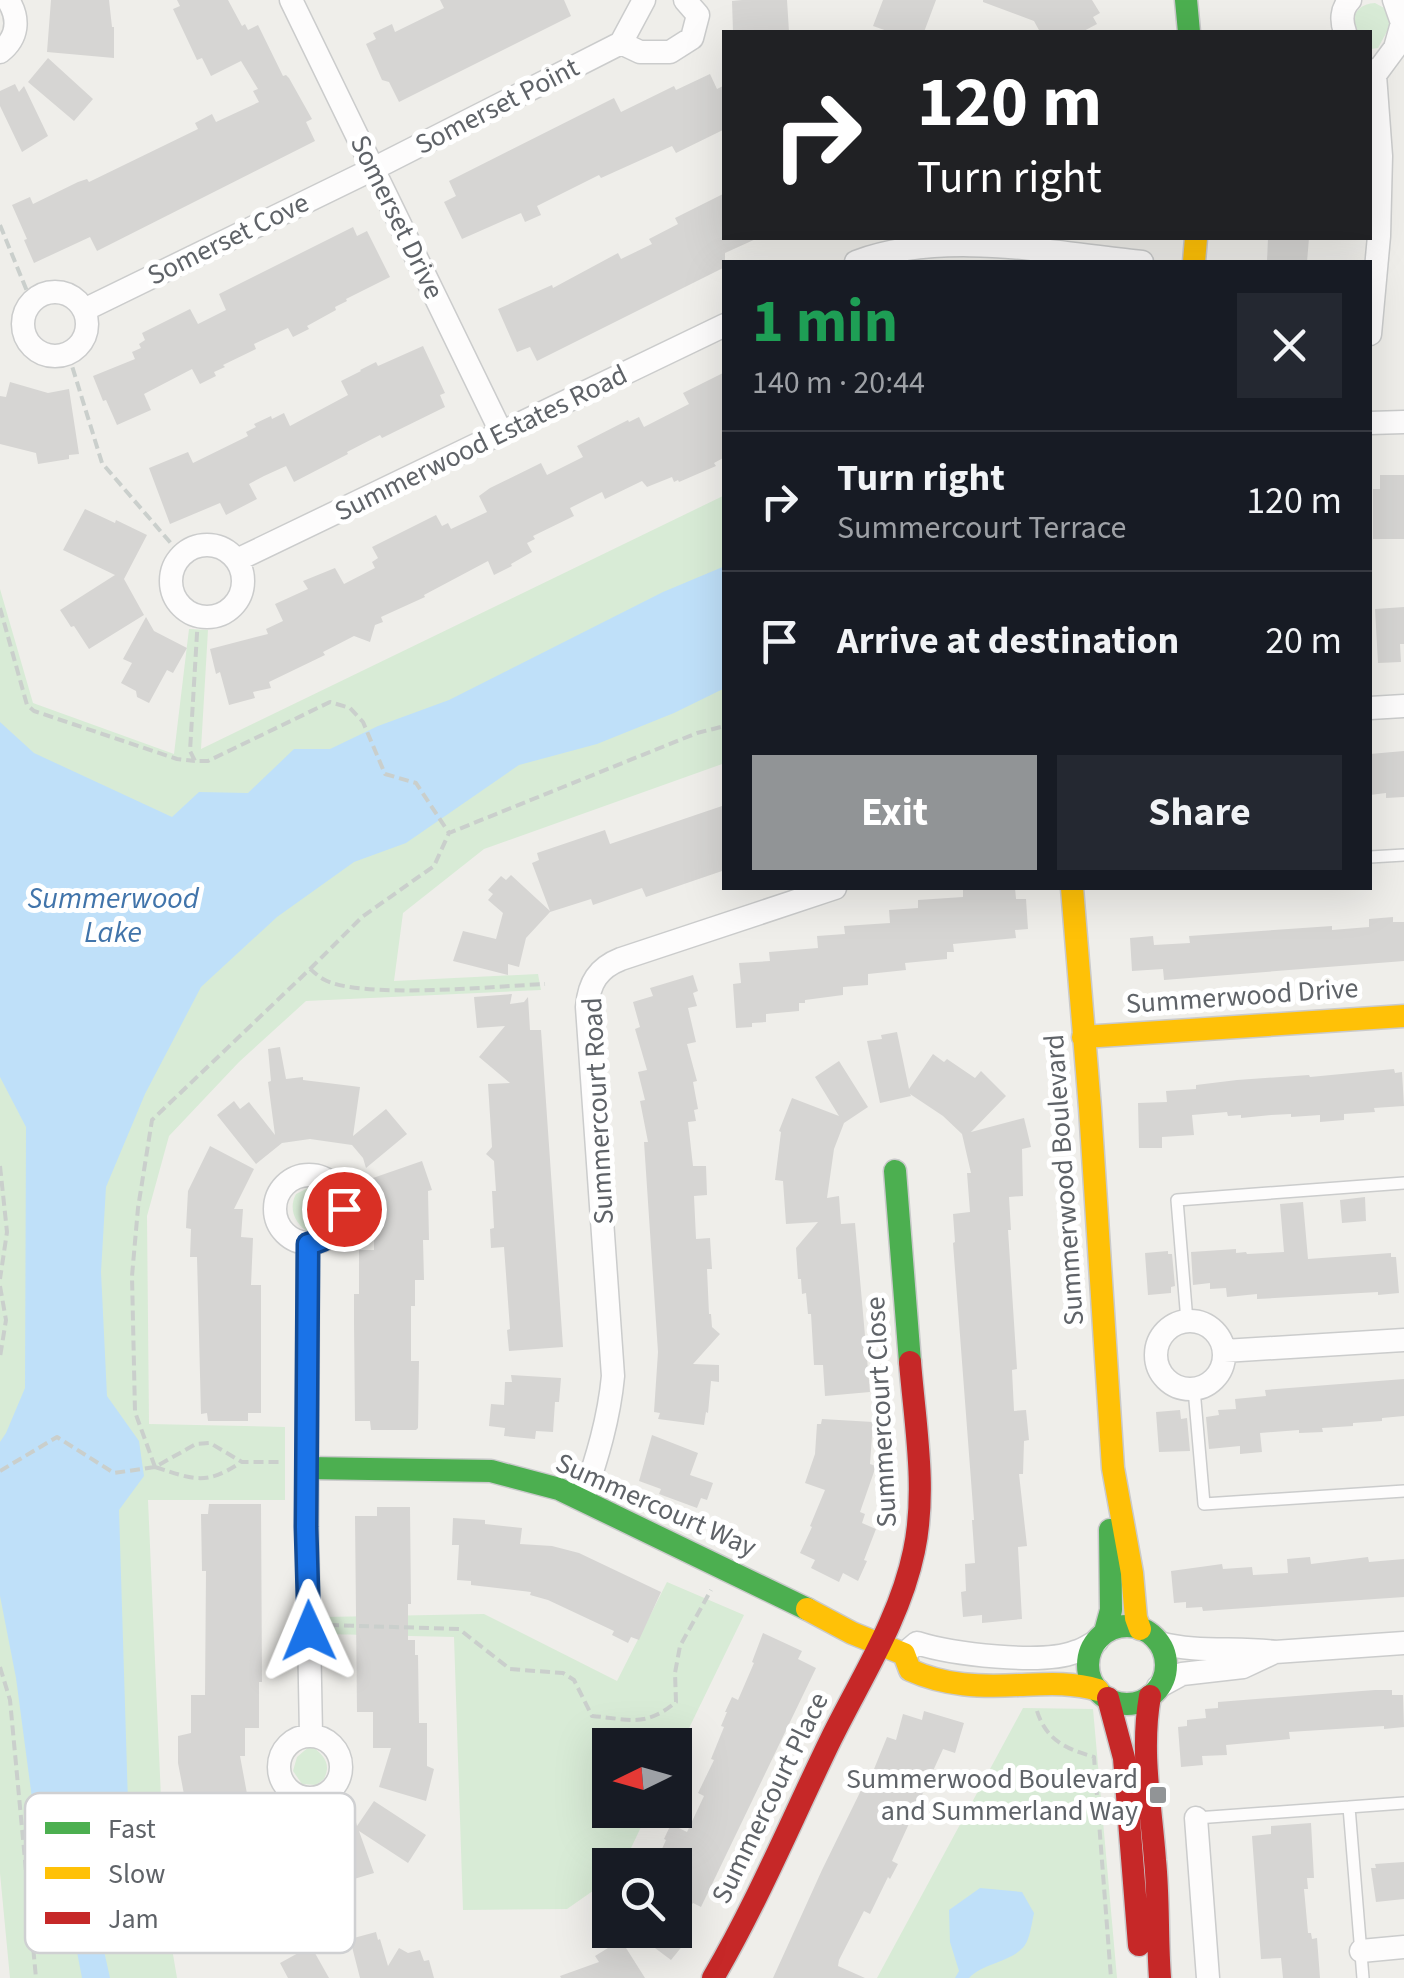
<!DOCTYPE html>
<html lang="en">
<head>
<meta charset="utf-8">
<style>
  :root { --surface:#171b24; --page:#242831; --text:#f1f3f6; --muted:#9ea1a6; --line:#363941; --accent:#919496 }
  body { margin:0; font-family:"Source Sans 3",sans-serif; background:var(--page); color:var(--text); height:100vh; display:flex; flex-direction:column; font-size:38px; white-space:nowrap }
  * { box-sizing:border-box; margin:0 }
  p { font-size:32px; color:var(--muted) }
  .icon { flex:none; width:55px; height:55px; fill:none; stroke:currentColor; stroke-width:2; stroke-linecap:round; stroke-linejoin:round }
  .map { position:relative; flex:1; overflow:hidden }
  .sheet { position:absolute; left:722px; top:260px; width:650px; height:630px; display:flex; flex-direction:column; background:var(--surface); border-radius:0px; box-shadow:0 10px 40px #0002 }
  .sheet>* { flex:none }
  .guide { position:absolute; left:722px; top:30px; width:650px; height:210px; border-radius:0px; box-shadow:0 10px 40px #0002; background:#202124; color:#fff; overflow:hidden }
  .needle { width:65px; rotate:265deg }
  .controls { position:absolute; left:592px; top:1728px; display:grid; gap:20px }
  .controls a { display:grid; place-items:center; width:100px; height:100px; border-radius:0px; background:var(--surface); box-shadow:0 10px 40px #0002; font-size:50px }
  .pin { position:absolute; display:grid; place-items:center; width:85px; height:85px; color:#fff; margin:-42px; border:5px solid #fff; border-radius:50%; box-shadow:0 2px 10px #0007 }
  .me { position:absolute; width:110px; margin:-55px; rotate:359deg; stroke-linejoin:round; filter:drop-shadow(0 0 8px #0008) }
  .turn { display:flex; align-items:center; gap:35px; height:210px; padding:0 30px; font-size:45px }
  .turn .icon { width:130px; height:130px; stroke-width:2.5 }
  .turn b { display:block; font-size:70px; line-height:85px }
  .round { display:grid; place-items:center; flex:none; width:105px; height:105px; border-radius:0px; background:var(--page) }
  .summary { display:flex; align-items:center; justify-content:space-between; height:170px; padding:0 30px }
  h1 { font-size:60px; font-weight:700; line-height:75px; color:#1e9e55 }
  .button { display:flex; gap:20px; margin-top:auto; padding:20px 30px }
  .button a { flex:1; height:115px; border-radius:0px; background:var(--accent); color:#fff; font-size:40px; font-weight:700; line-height:115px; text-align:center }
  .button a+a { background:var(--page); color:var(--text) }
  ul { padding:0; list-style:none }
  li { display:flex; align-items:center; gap:30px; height:140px; padding:0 30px; border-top:2px solid var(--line) }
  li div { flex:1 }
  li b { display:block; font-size:38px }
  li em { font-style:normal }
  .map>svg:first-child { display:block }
  .green { fill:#d8ebd6 }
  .water { fill:#bfe0f9 }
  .building { fill:#d6d5d3 }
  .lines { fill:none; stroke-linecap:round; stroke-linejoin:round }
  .lane-casing { stroke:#cbcccc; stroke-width:14 }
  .street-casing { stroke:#cbcccc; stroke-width:25 }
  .fast-casing { stroke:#cacacb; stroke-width:25 }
  .slow-casing { stroke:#cacacb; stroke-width:25 }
  .jam-casing { stroke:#cacacb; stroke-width:25 }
  .path { stroke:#cacfcc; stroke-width:4; stroke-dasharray:10 5; stroke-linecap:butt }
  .lane { stroke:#fdfcfc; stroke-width:11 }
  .street { stroke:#fdfcfc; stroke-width:22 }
  .fast { stroke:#4caf50; stroke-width:22 }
  .slow { stroke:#ffc107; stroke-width:22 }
  .jam { stroke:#c62828; stroke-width:22 }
  .route-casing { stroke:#114b97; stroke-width:25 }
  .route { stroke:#1a73e8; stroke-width:18 }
  .poi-dot { fill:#919496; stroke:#fff; stroke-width:4 }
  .labels { text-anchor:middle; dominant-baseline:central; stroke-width:10; stroke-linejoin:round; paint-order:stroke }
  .street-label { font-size:28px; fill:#5f6368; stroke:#fff }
  .poi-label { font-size:28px; fill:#5f6368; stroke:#fff; text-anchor:end }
  .water-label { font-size:30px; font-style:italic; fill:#4174aa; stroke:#fff }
  .key { fill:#fff; stroke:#cfd0d2; stroke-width:2.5 }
  .key-label { font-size:28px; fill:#5f6368 }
</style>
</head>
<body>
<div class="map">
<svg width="1404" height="1978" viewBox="0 0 1404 1978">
  <rect width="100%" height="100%" fill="#efeeea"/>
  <path class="green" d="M1375,3L1386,9L1391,24L1378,48L1371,49L1370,32H1355C1349,16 1358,4 1375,3Z
    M725,495V763L484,849L403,913L394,981L538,974L541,990L306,1001L239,1062L169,1136L147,1216L149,1424L285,1427V1500H148L166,1913L177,1978H10L0,1873V589L33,703L174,754L189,629L208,630L201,749Z
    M310,1187L324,1194L329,1207L322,1222L309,1233C295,1224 288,1209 296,1194Z
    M667,1582L744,1615L675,1757V1745H610V1810H649L623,1865H610V1879L567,1909L463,1910L454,1637L325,1634V1617L484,1614L617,1681Z
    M1023,1708L1093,1709L1117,1978H877Z
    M311,1745C323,1755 332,1763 324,1779L316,1785L302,1784L293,1771L297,1757Z"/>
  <path class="water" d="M725,566V688L674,713L597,744L519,765L406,843L354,862L277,917L201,987L145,1094L106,1187L101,1272L107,1396L139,1441L144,1476L119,1510L130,1868L92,1896L110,1978H82L70,1915L45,1896L16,1678L0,1596V1442L6,1433L25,1388L26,1127L0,1077V722L34,753L172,817L199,792L248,793L294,749H330L378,726L449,700L663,592Z
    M980,1888L1022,1892L1034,1913C1032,1922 1030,1938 1025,1945C1013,1962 983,1963 969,1978H955L959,1971L950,1942L949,1910Z"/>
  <path class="building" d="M51,0H109L112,27H114V58L47,52Z
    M177,0H228L242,26L245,24L248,30L258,25L283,76L286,75L289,78L312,119L306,122L315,141L97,251L90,237L34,263L24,240L27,239L12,205L30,197L33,204L78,182L87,179L89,182L198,129L195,123L212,114L216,122L259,102L253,91L258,89L241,61L211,76L202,58L197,60L173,9L180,6Z
    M440,0H564L571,16L399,102L389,82L382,80L366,44L376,39L373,33L392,24L395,32L444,8Z
    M742,0H787L789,32H733L732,1Z
    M883,0H936L924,32H890L873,26Z
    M983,0H1092L1100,13L1093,17L1097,24L1082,32H1040L1034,21L983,2Z
    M48,58L93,99L74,121L28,82Z
    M710,74L717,89L725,85V129L676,153L672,146L601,178L599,175L537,206L541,215L525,222L521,213L462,239L444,202L456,196L449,181L614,98L621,112L674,86L676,90Z
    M15,84L19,92L24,86L48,136L22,152L0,106V91Z
    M725,193V238H758L725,253V267L537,361L530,347L517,352L498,309L552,285L553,288L618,253L621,259L652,244L649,239L678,224L675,218Z
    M353,227L357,236L367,231L390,277L346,299L347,301L335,307L336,310L307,326L309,329L293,337L288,328L254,344L256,349L223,365L225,367L214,372L216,376L200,384L192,369L144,394L151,410L117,425L106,400L103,401L93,376L135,359L132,352L141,348L139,344L145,340L142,333L190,309L198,324L226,310L219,294Z
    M1268,238H1309L1307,262H1267Z
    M423,346L445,393L440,395L445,407L382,438L380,435L347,452L348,454L294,482L286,466L264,476L249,484L257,499L226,515L220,503L170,524L149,468L188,452L193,463L248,436L246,432L256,427L254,424L271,416L272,419L284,413L290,426L348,395L341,381L361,371L360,370L376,362L378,366Z
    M725,372V457L714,463L716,466L679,482L678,480L674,482L672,477L647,487L642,481L605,499L602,492L570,508L574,516L533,536L535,539L527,543L532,552L511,564L512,566L494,575L488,561L424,595L425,597L381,617L383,622L375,625L370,642L354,636L323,652L325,655L269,682L271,688L253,692L255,698L229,705L220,672L216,674L210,649L268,634L266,629L283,621L275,604L308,589L303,581L335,568L344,584L375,568L372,562L378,558L372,547L436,515L442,526L448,523L451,529L487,512L479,496L490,488L541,463L547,475L583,457L577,446L628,420L629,422L639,417L644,427L689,404L683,393Z
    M10,382L48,393L69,389L79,454L69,455V459L38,464L36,453L0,444V396L6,397Z
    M1380,475H1404V539H1373V489H1380Z
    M85,509L115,523L116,520L147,535L124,579L144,615L89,649L74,626L71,627L60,610L115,575L63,550Z
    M1404,607V644H1400L1401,662L1378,663L1375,609Z
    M146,617L154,631L187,648L173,673L167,670L149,703L137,697L136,691L121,683L132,663L123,659Z
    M1404,751V797L1386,798V793L1370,795V754Z
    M725,805V870L646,897L642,888L593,905L591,899L550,912L526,938L519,967L508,964V975L453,961L463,931L496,939L503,913L488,900L493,894L488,890L501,876L506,880L511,875L550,911L532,863L539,860L537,853L605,830L610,844Z
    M963,888H1015L1016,899H1026L1028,929L1015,930L1016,938L953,944L954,952H947V959L905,963L906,970L868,974V985L843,987V995L805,1000V1003H799V1011L766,1014V1022L752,1023V1027L736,1028L733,984L741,983L739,963L770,961L769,952L818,948L817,936L845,934L844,926L890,923L889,910L918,908V900L963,897Z
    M1393,917V922H1404V961L1164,980L1163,969L1132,971L1130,938L1153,936L1154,945L1190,943L1189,936L1332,926V930L1369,927V919Z
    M693,975L698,991L693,993L697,1006L688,1008L696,1042L687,1044L697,1081L693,1082L698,1109L694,1110L696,1121L688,1122L693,1166H706L707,1195L694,1196L696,1239L710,1238L712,1269H707L709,1314H711L712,1327L720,1334L693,1364L719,1365V1382L711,1381L708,1413L706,1412L704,1425L658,1419L660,1413L654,1412L658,1352L644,1142H648L640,1101L645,1100L638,1072L647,1070L635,1029L640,1027L633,1002L653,996L650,988Z
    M512,994L510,1004L524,1002L528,997L530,1030H541L563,1347L509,1351L507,1330L510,1329L504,1247L491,1248L490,1229L494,1228L492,1191H496L494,1161L486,1154L492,1147L488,1084L510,1083L479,1057L505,1026L477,1028L474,997Z
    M897,1032L909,1089L933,1054L944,1062L947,1059L975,1078L981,1071L1006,1096L971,1132L1024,1118L1031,1147L1022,1149L1023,1196L1009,1197L1011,1230H1008L1017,1369L1012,1370L1014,1411L1026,1410L1029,1440L1024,1441L1023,1474H1019L1027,1546L1018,1547L1022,1619L982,1623V1615L963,1617L961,1592L966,1591L965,1564L975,1563L972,1520H974L953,1243L955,1242L953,1214L970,1212L967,1173H971L962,1134L943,1116L910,1094L911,1096L880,1103L867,1041L882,1039L881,1035Z
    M280,1047L286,1079L303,1077V1080L360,1087L353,1136L386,1109L407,1134L366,1168L363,1158L352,1145L310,1139L282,1143L256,1164L217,1115L234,1101L240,1109L249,1102L275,1135L268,1082L271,1081L268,1049Z
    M839,1061L868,1107L844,1123L834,1149L827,1198L839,1196L841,1224L855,1223L870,1392L825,1396L823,1365H814L811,1314H808L806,1293L802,1294L801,1279H798L796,1248L818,1222L786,1224L783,1181L775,1180L781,1132L779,1131L792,1098L839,1116L815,1077Z
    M1394,1069L1395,1073L1402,1072L1404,1106L1374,1108L1375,1112L1344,1114V1120L1320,1122V1115L1291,1117V1114L1271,1115L1241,1118V1115L1228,1116L1227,1112L1192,1115L1194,1135L1162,1137V1148H1139L1138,1103L1167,1102L1166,1091L1196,1089V1085L1237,1080L1309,1075L1310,1077Z
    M210,1146L254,1169L234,1209H243L241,1237L253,1238L251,1285H261V1413H248V1421H208L207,1413L201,1414L197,1257H190L191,1229L186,1228L188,1191Z
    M422,1161L432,1190L428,1191L429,1240H423L424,1280H415V1306H411V1361H419L418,1428L416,1430H371L370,1421H355L354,1323V1294H359V1250H374V1218H383L370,1179Z
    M1365,1197L1366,1221L1342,1223L1340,1200Z
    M1303,1202L1308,1259L1391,1253V1257H1396L1399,1293L1378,1295V1292L1257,1299V1294L1227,1297L1226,1288L1210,1289V1283L1193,1285L1191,1252L1236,1249V1253L1246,1252L1247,1254L1284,1252L1280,1204Z
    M1168,1251V1254H1172L1175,1286L1171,1287V1293L1148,1295L1145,1253Z
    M511,1375L561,1378L559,1402H555L553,1432L536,1431L535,1439L504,1436L505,1428L489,1426L491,1404L504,1405L505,1382H512Z
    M1404,1379V1416L1382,1418V1421L1353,1423V1426L1322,1428L1323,1432L1299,1433V1430L1260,1433L1262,1452L1240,1454V1446L1209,1449L1206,1417L1219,1415L1218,1410L1236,1409L1235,1399L1266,1396L1265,1390Z
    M1180,1410L1181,1419L1187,1418L1190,1451L1159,1452L1156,1412Z
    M822,1419L873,1422L870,1464L876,1466L860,1512L865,1514L862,1523L876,1529L864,1560L867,1561L858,1581L843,1573L839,1582L811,1568L815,1560L800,1553L812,1527L810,1526L825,1490L805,1483L815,1454L817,1424H821Z
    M652,1435L698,1453L690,1475L713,1483L707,1500L701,1498L697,1508L659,1494L661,1489L639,1481Z
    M209,1504H261L262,1682H259V1728H245V1756H240L248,1799L187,1810L178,1763V1736L191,1733V1695H205L206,1571H202L201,1514H208Z
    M377,1507H410L411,1604H408V1640H415V1655H418L419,1723H427V1766L434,1769L426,1801L379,1787L391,1748H373V1712H357L355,1516H377Z
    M453,1518L485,1520V1524L522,1528L520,1544L552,1546L579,1553L661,1592L639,1640L631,1637L628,1643L612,1635L614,1631L548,1600L530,1595L531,1592L471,1585V1581L457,1580L459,1545H452Z
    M1310,1557L1311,1564L1368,1557L1369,1562L1404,1559V1597L1203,1611L1202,1607L1186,1608V1602L1174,1603L1171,1571L1222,1564L1223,1569L1252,1567L1253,1575L1288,1573L1287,1559Z
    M763,1633L802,1651L798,1659L816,1668L701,1907L693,1903L675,1927V1865H666L669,1858L660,1853L666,1840L664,1839L671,1824L687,1832L704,1796L698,1793L714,1760L711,1759L724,1727L721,1726L727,1712H725L732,1697L738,1700L754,1663L752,1662Z
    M1375,1690H1392V1695H1403L1404,1727L1384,1729V1726L1289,1732L1290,1739L1226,1745L1227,1755L1202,1756L1203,1765L1181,1767L1178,1727L1187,1726V1720L1206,1718L1205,1709L1218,1708V1702Z
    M924,1711L964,1723L955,1753L943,1749L892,1861L898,1864L890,1879L888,1877L870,1914L864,1911L839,1960L838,1966L865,1978H773L822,1870L867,1778L870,1779L887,1737L896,1740L903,1714L922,1720Z
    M374,1801L426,1835L408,1863L359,1831L374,1873L344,1882L326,1832L356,1822L357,1826Z
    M1311,1823L1314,1878H1307L1308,1889H1304L1308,1933H1311L1312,1939L1317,1938L1320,1978H1283L1281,1958L1261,1959L1252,1836L1271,1834V1826Z
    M1404,1862V1899L1376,1902L1371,1868H1376L1375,1864Z
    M631,1930H666L684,1944L671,1960Z
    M376,1932L378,1940L380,1939L388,1966L399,1948L408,1953L420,1950L424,1961L429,1960L434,1978H360L350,1939Z
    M621,1940L645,1978H561L560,1976L599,1962L595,1956Z
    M311,1946L329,1978H288L280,1963Z"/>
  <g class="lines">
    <g class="lane-casing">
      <path id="lane" d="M1370,857L1404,855
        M1187,1321L1177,1200L1404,1183
        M1194,1389L1204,1504L1404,1491
        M1349,1807L1363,1978
        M1196,1818L1404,1803"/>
    </g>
    <g class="street-casing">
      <path id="street" d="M291,0L502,434
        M1345,32C1341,21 1341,9 1350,0
        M621,43L640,52H670L692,38L698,15L685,0
        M0,52C18,38 20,19 8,0
        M1370,70L1375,75L1381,156L1379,236L1370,334
        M1375,75L1395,48L1402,23L1394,0
        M856,262C944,229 1051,253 1142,262
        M23 324a32 32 0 1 1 64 0a32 32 0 1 1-64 0Z
        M84,310L373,169L621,43L644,0
        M1370,423L1404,422
        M171 581a36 36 0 1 1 72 0a36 36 0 1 1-72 0Z
        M237,560L725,325
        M1370,708L1404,706
        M275 1209a34 34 0 1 1 68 0a34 34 0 1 1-68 0Z
        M308,1243L307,1527L311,1735
        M1156 1355a34 34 0 1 1 68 0a34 34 0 1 1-68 0Z
        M1224,1351L1404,1340
        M583,1499C597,1458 609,1419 613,1376L587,1007C589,983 598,968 621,959L835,888
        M1275,1652L1404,1643
        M904,1654L917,1643C951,1654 1042,1665 1075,1652C1083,1650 1090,1645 1097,1641
        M1158,1687L1182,1674L1243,1667L1275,1652C1237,1647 1196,1653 1160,1643
        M279 1767a31 31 0 1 1 62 0a31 31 0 1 1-62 0Z
        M1196,1818L1208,1978
        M1361,1951L1404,1947"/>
    </g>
    <g class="fast-casing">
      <path id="fast" d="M1186,0L1189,32
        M895,1171L910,1362
        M308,1468L491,1471L559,1489L807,1609
        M1088 1665a39 39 0 1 1 78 0a39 39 0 1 1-78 0Z
        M1105,1632L1111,1610L1110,1530"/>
    </g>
    <g class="slow-casing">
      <path id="slow" d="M1194,262L1196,238
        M1072,888L1090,1108L1113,1468L1132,1573L1136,1618L1140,1629
        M1083,1037L1404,1016
        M807,1609L852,1633L904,1654L910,1670C945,1686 981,1687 1019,1685C1046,1684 1071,1682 1098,1690"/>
    </g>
    <g class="jam-casing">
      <path id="jam" d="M1150,1696C1140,1752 1151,1805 1155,1860C1159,1899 1157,1939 1160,1978
        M1108,1698L1124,1758L1139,1945
        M713,1978C758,1901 792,1819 831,1739C861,1678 900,1619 914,1551C927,1490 915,1424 910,1362"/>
    </g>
    <path class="path" d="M0,225L31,301
      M68,353L102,463L181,555
      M0,608L27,705L34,711L177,759L195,761
      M198,617L190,751L195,761H208L330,702L350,708L363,722L385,774L416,783L449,833
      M310,969L362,917L434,866L449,833L697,733L725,726
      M0,1166L7,1232L0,1279
      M0,1286L6,1320L0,1357
      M155,1467L135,1412L132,1276L138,1208L152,1120L310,969C314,972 318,976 323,979C359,1000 498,986 545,984
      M155,1467C193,1479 205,1486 240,1463
      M0,1471L57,1437L114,1473L155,1467L196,1444L210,1443L242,1462H283
      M329,1625L459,1629L510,1669L563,1673L574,1680L592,1716C629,1719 645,1728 676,1702L675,1673L680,1646L711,1590
      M0,1667L10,1700L36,1978
      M1037,1711C1046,1740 1066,1749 1094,1757L1111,1978"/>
    <use href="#lane" class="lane"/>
    <use href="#street" class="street"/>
    <use href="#fast" class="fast"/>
    <use href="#slow" class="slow"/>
    <use href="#jam" class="jam"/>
  </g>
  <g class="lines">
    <g class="route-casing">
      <path id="route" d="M309,1631L306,1527L308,1244C329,1240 340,1230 344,1209"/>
    </g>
    <use href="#route" class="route"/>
  </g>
  <rect class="poi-dot" x="1148" y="1785" width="20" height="20" rx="5"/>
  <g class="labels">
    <g class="street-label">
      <text transform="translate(497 106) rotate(-27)">Somerset Point</text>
      <text transform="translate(397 217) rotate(64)">Somerset Drive</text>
      <text transform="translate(228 239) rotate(-26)">Somerset Cove</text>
      <text transform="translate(481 443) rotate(-26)">Summerwood Estates Road</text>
      <text transform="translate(1242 996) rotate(-4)">Summerwood Drive</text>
      <text transform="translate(598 1111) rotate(-93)">Summercourt Road</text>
      <text transform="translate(1064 1180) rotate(-94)">Summerwood Boulevard</text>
      <text transform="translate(881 1412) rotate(-93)">Summercourt Close</text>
      <text transform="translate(656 1505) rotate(24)">Summercourt Way</text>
      <text transform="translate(770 1798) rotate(-64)">Summercourt Place</text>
    </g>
    <g class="poi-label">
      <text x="1138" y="1779">Summerwood Boulevard<tspan x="1138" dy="32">and Summerland Way</tspan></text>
    </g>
    <g class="water-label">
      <text x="113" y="898">Summerwood<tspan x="113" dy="34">Lake</tspan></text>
    </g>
  </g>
  <rect x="25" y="1793" width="330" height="160" rx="15" class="key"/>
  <rect x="45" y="1822" width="45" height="12" fill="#4caf50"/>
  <rect x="45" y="1867" width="45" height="12" fill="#ffc107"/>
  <rect x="45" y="1912" width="45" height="12" fill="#c62828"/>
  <g class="key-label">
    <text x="108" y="1838">Fast</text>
    <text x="108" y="1883">Slow</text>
    <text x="108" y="1928">Jam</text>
  </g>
</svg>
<div class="controls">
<a><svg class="needle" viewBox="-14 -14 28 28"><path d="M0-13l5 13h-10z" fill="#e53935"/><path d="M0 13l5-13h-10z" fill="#9ea1a6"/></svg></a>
<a><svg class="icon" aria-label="search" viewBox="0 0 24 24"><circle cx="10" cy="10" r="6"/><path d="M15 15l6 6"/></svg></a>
</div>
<div class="pin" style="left:344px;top:1209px;background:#d93025"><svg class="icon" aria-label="arrive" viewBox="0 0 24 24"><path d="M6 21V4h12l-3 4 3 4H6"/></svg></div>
<svg class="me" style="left:309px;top:1631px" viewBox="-20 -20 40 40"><path d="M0-17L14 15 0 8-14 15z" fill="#1a73e8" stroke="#fff" stroke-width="4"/></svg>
<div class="guide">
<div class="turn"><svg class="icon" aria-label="right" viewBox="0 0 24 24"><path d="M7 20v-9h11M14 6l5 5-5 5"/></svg><div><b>120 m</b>Turn right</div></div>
</div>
<section class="sheet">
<div class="summary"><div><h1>1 min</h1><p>140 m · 20:44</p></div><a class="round"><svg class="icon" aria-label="close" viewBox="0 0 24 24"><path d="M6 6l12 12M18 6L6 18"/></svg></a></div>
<ul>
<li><svg class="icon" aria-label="right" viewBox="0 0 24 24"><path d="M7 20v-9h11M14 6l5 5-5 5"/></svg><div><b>Turn right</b><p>Summercourt Terrace</p></div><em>120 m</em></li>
<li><svg class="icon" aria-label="arrive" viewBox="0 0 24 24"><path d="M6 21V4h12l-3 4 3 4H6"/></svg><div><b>Arrive at destination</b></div><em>20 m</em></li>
</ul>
<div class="button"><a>Exit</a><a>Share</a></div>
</section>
</div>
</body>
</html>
